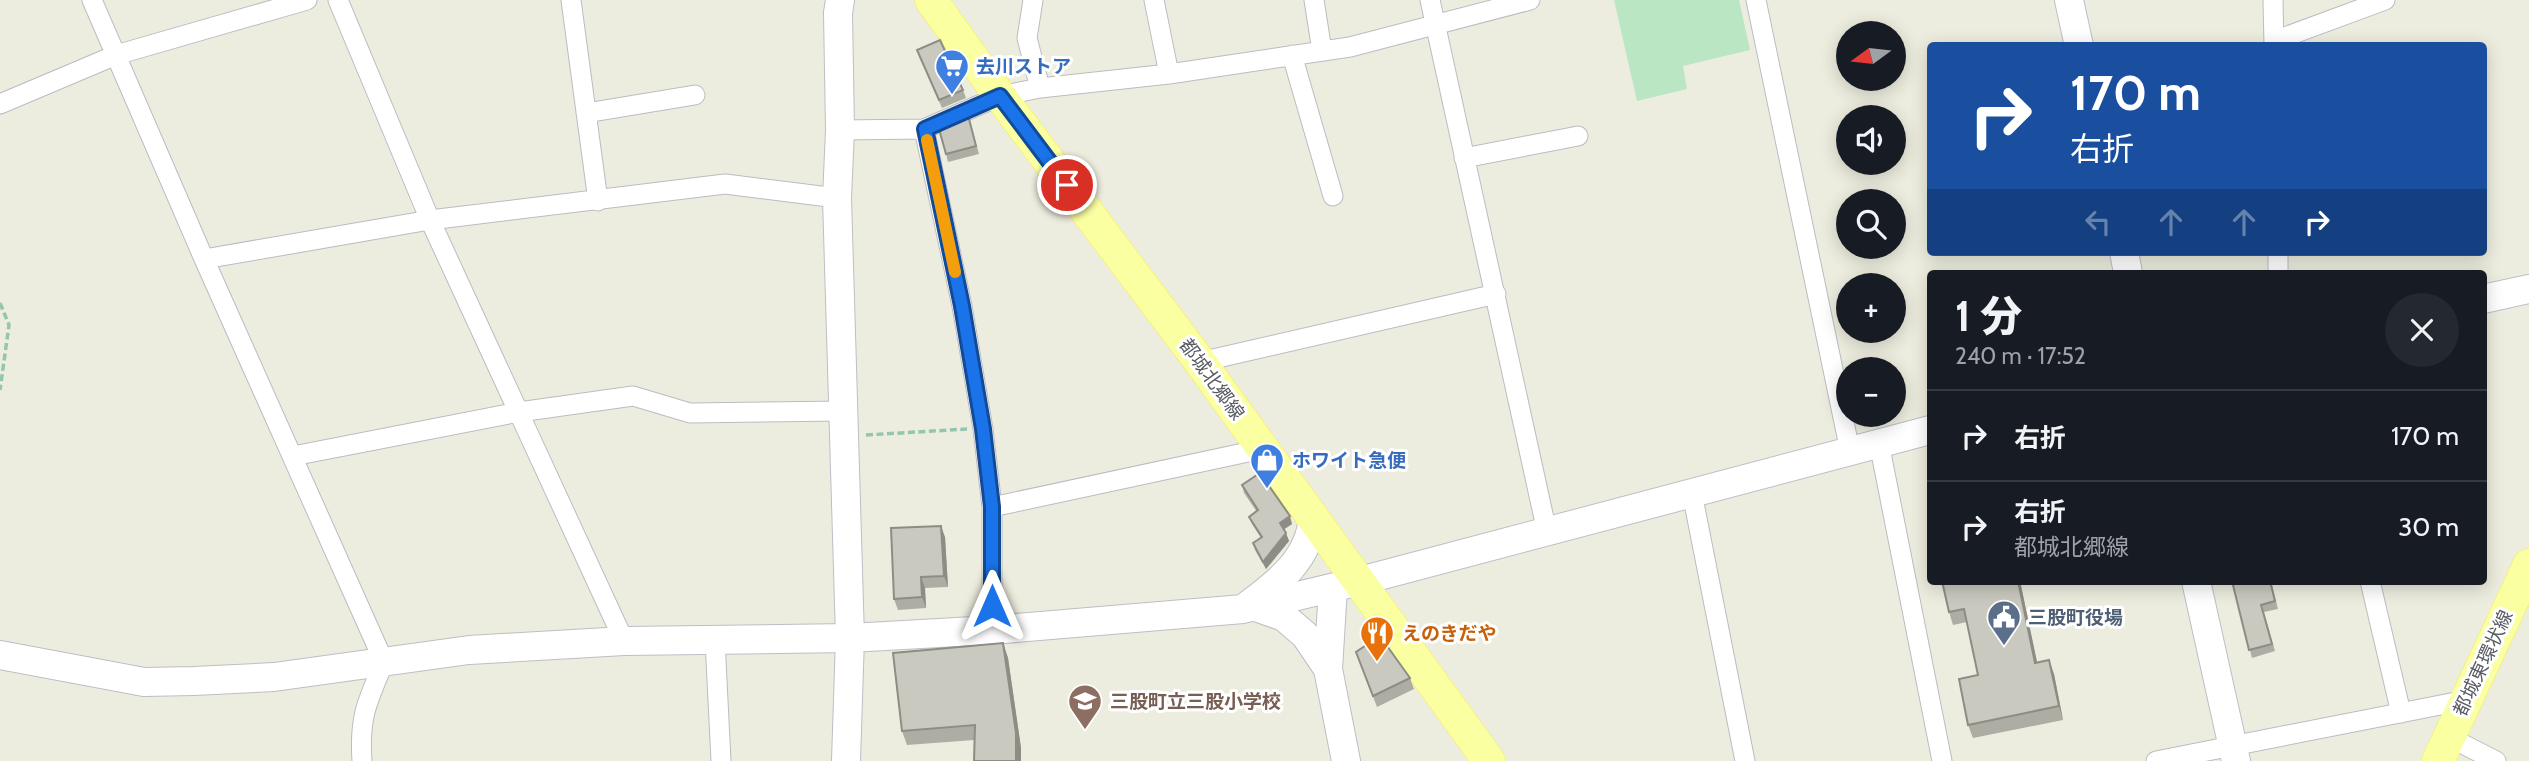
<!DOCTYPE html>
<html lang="ja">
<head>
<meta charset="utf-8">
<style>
  :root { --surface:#171b24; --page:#242831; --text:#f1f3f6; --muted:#9ea1a6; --line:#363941 }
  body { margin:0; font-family:Cabin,"Noto Sans JP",sans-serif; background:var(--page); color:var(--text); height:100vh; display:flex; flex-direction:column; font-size:26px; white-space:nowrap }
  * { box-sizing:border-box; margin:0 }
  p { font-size:23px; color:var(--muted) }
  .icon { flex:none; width:38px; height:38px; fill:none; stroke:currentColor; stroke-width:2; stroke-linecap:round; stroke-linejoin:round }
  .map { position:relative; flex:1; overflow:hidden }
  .sheet { position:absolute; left:1927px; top:270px; width:560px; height:315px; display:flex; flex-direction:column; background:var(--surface); border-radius:7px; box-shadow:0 4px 18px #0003 }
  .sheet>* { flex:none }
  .top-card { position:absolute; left:1927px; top:42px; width:560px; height:214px; border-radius:7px; box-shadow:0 4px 18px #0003; background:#1a4fa0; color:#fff; overflow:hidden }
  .needle { width:46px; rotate:255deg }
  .fabs { position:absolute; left:1836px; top:21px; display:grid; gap:14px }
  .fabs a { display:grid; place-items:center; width:70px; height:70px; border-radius:50%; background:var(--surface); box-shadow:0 4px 18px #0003; font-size:35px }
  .pin { position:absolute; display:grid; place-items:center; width:60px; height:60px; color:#fff; margin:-30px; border:4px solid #fff; border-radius:50%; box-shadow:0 2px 7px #0007 }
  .me { position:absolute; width:77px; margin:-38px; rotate:0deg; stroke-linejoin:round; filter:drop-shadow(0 0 5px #0008) }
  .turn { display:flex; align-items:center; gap:24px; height:147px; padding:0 28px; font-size:32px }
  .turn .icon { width:91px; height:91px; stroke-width:2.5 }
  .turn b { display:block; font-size:49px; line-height:60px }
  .lanes { display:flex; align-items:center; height:66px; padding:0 28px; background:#0003; justify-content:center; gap:35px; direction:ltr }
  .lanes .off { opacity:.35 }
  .round { display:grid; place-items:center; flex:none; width:74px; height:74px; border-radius:37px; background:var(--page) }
  .head { display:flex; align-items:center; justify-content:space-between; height:119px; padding:0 28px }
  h1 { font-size:42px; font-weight:800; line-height:52px }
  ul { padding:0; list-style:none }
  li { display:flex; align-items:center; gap:21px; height:91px; padding:0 28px; border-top:2px solid var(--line) }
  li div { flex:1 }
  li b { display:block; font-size:26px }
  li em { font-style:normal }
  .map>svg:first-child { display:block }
  .green { fill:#bae6c3 }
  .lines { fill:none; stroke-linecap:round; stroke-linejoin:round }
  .street-casing { stroke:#bbbcc2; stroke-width:21 }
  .secondary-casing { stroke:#bdbec7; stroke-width:30 }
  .primary-casing { stroke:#f8ec4d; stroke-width:33 }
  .path { stroke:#93c6ad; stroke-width:3.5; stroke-dasharray:7 3.5; stroke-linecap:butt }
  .street { stroke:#fff; stroke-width:19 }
  .secondary { stroke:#fff; stroke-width:28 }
  .primary { stroke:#faffa2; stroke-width:32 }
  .wall { fill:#adada4 }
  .shaded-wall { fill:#8d8d86 }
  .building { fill:#c9c9bf; stroke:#8d8d86; stroke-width:2 }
  .route-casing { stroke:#114b97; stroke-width:18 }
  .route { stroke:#1a73e8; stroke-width:12 }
  .slow { stroke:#f59e0b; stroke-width:12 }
  .labels { text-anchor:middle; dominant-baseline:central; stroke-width:6; stroke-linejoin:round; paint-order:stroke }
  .shop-label { font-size:19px; font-weight:bold; fill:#366cbe; stroke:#fff; text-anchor:start }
  .street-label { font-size:19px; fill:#595b62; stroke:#fff }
  .service-label { font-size:19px; font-weight:bold; fill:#4e5e75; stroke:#fff; text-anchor:start }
  .food-label { font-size:19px; font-weight:bold; fill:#c56008; stroke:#fff; text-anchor:start }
  .education-label { font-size:19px; font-weight:bold; fill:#785e54; stroke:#fff; text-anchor:start }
</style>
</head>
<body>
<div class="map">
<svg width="2529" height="761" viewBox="0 0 2529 761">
  <rect width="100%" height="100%" fill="#ededdf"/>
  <path class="green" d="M1614,0H1739L1750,50L1683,66L1687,89L1637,101Z"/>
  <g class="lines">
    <g class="street-casing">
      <path id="street" d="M92,0L204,259L384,662C367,702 359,717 362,761
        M338,0L430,220L624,641
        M571,0L598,201
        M1033,0L1027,38L1040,88
        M1154,0L1169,74
        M1314,0L1322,51
        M1430,0L1547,532
        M1756,0L1850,451
        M2273,0L2274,46
        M2274,41L2385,0
        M1292,55L1333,196
        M0,104L116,55L307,0
        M586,113L695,95
        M924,129L962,306L983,429L992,507V630
        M840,130L924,129L1000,96L1040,88L1169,74L1350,47L1530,0
        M1464,158L1578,136
        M2278,252V273
        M204,259L430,220L725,184L837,198
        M1200,362L1496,294
        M1879,443L1942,761
        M293,456L519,412L633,396L690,413L844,411
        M1692,493L1745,761
        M992,507L1262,449
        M2370,581L2401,713
        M715,640L721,761
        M2449,737L2496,761
        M2156,761L2466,700"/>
    </g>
    <g class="secondary-casing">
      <path id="secondary" d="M840,0L838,13L840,130L837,198L850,638L846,761
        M2069,0L2079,46
        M2124,252L2128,273
        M2483,299L2529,289
        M2196,581L2236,761
        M1333,588L1328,669L1346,761
        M1248,605C1279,582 1309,559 1313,518
        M1256,607L1284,617L1305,635L1328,669
        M0,655L144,682L194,681L274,677L469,650L624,641L850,638L992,630L1243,609L1360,581L1930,430"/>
    </g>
    <g class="primary-casing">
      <path id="primary" d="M931,0L1000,96L1200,362L1489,761
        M2438,761L2529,565"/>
    </g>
    <path class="path" d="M0,303L9,325L0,390
      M866,435L967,429"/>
    <use href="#street" class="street"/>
    <use href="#secondary" class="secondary"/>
    <use href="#primary" class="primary"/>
  </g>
  <path class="wall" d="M920,58L963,90L966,98L942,108Z
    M970,122L979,154L948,162L946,154Z
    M1242,485L1292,524L1284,529L1289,541L1266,569L1255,550L1253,543L1261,538L1252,524L1249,517L1257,512L1244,493Z
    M945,537L948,587L925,588L926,608L898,610L894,599Z
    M1942,581H2020L2037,663L2054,674L2063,720L1973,738L1968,725L1978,675L1967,622L1953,625L1949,612Z
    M2232,581H2271L2278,609L2264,612L2275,651L2252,658Z
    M1003,643L1008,658L1021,748L974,740L907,745L902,731Z
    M1356,652L1410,678L1414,689L1377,707Z"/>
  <path class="shaded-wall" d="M1290,516L1292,524L1283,530L1280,523Z
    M941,526L945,537L948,587L944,576Z
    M1286,533L1289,541L1266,569L1263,562Z
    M921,577L925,588L926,608L922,597Z
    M2018,581H2020L2040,676L2035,663Z
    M1003,643L1008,658L1021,748V761H1016Z
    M2049,660L2054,674L2063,720L2059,706Z"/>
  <path class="building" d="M940,40L963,90L939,100L917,50Z
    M968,115L976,146L946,154L939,129L950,126L949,123Z
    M1260,473L1290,516L1280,523L1286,533L1263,562L1253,543L1262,537L1249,517L1258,510L1242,485Z
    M941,526L944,576L921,577L922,597L894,599L891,528Z
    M1942,581H2018L2035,663L2049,660L2059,706L1968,725L1959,679L1978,675L1964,609L1949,612Z
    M2232,581H2270L2275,601L2261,605L2272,644L2249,650Z
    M1380,636L1410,678L1373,696L1356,652Z
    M1003,643L1016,733V761H974L975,725L902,731L893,653Z"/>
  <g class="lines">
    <g class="route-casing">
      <path id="route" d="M992,606V507L983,429L962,306L925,129L1000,96L1067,185"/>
    </g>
    <use href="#route" class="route"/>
    <path class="slow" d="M927,140L955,272"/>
  </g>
  <defs>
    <g id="supermarket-pin" transform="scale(1.75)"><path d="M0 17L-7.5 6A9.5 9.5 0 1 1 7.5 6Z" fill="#3f7fe0" stroke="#fff"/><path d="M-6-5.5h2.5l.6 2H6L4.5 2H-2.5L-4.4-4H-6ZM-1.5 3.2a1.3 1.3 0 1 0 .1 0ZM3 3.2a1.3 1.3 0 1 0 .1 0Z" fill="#fff"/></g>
    <g id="shop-pin" transform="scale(1.75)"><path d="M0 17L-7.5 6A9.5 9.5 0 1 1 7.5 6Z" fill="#3f7fe0" stroke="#fff"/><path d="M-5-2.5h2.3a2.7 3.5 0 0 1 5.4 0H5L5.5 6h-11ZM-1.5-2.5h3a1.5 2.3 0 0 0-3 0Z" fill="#fff"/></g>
    <g id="civic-pin" transform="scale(1.75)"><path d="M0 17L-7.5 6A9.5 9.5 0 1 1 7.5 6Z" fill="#5c6f8a" stroke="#fff"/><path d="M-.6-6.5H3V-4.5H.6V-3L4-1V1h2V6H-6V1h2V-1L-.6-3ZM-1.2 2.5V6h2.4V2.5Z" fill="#fff"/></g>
    <g id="restaurant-pin" transform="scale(1.75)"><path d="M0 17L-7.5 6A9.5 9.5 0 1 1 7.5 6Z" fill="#e8710a" stroke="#fff"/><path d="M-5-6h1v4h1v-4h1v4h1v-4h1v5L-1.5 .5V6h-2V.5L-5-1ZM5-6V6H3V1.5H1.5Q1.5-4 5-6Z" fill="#fff"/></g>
    <g id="school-pin" transform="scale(1.75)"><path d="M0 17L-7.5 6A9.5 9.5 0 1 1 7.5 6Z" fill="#8d6e63" stroke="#fff"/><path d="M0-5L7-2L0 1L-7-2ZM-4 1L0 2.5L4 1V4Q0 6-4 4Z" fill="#fff"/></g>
  </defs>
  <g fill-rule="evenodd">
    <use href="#supermarket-pin" x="952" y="66"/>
    <use href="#shop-pin" x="1267" y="460"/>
    <use href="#civic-pin" x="2004" y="617"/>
    <use href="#restaurant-pin" x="1377" y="633"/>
    <use href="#school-pin" x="1085" y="701"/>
  </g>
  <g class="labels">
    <g class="shop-label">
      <text x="976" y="66">去川ストア</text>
      <text x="1292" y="460">ホワイト急便</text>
    </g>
    <g class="street-label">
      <text transform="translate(1212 379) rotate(54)">都城北郷線</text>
      <text transform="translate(2483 663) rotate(-65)">都城東環状線</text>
    </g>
    <g class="service-label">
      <text x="2028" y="617">三股町役場</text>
    </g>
    <g class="food-label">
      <text x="1402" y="633">えのきだや</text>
    </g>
    <g class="education-label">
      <text x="1110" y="701">三股町立三股小学校</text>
    </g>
  </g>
</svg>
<div class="fabs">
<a><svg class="needle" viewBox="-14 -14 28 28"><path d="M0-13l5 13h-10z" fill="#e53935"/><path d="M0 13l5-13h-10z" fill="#9ea1a6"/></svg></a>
<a><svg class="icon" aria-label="sound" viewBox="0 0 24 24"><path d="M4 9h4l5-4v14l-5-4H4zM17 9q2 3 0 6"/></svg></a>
<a><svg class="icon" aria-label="search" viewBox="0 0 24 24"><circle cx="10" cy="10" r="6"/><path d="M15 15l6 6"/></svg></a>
<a>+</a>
<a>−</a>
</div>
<div class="pin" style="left:1067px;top:185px;background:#d93025"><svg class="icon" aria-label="arrive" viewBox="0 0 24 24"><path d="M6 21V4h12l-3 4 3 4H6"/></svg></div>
<svg class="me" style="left:992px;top:606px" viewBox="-20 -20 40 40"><path d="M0-17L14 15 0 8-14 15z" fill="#1a73e8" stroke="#fff" stroke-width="4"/></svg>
<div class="top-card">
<div class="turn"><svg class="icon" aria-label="right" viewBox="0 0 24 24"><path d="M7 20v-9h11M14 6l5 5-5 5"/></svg><div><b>170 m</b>右折</div></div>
<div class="lanes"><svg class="icon off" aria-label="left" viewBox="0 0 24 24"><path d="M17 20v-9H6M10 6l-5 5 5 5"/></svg><svg class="icon off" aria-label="ahead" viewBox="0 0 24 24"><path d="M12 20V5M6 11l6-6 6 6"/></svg><svg class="icon off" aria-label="ahead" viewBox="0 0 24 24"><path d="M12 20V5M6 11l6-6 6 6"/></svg><svg class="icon" aria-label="right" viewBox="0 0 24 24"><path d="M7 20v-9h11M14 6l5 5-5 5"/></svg></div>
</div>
<section class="sheet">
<div class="head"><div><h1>1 分</h1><p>240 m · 17:52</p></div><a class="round"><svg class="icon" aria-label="close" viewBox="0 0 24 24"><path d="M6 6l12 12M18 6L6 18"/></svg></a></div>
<ul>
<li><svg class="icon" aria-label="right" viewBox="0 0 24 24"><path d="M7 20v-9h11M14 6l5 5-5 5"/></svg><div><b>右折</b></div><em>170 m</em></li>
<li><svg class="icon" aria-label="right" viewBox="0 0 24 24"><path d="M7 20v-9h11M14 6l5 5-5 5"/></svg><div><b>右折</b><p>都城北郷線</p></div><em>30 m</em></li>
</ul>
</section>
</div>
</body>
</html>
